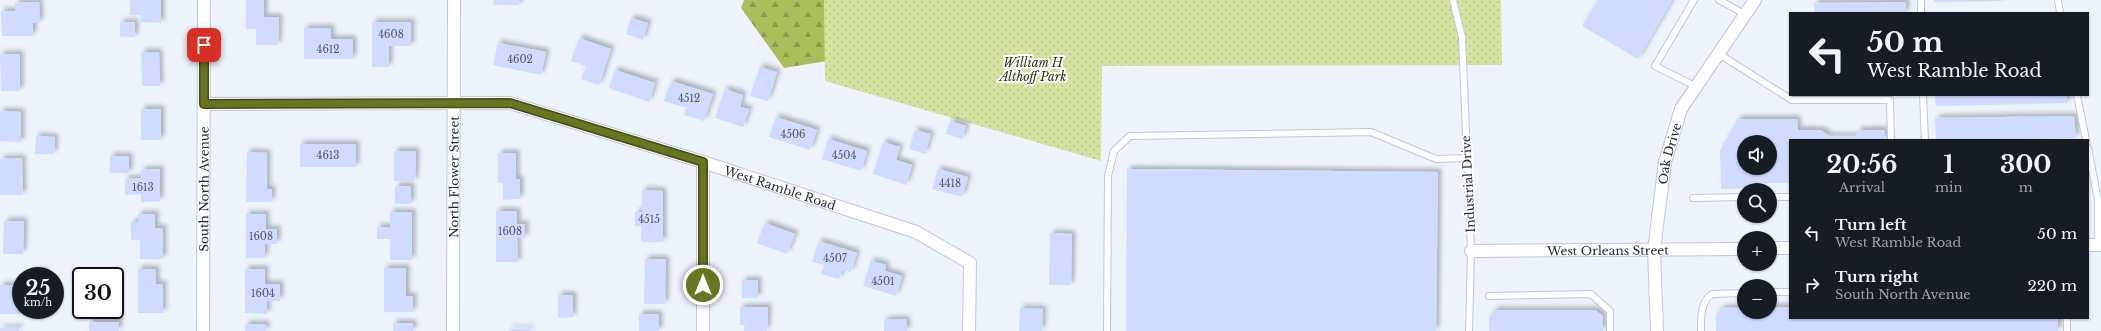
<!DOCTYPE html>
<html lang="en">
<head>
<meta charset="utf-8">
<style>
  :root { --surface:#171b24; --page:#242831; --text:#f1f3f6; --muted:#9ea1a6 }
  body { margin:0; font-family:"Libre Baskerville",serif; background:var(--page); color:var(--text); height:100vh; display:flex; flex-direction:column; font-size:15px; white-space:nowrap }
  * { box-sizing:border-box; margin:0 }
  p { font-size:13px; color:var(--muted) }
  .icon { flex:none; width:22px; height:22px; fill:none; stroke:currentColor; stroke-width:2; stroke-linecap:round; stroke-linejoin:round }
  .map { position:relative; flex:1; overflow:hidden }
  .drawer { position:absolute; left:1789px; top:139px; width:300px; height:180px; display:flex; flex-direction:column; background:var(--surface); border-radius:0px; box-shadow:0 1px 3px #0004 }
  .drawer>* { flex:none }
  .top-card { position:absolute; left:1789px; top:12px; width:300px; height:84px; border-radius:0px; box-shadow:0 1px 3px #0004; background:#171b24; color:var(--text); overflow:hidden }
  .buttons { position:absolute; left:1737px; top:135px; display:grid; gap:8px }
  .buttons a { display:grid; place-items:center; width:40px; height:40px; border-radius:50%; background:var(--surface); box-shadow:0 1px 3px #0004; font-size:20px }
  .speed { position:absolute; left:12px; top:267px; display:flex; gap:8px; font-size:20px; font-weight:700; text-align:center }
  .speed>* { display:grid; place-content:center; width:52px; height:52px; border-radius:50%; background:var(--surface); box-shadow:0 1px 3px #0004; line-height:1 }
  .speed small { font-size:10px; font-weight:400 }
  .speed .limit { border:2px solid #111; border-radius:6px; background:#fff; color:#111 }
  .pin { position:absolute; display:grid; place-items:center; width:34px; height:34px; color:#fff; margin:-17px; border-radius:8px; box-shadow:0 2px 6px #0006 }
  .me { position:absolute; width:44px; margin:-22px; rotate:0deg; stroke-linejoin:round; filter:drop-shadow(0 0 3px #0008) }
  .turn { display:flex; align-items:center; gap:14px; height:84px; padding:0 12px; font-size:18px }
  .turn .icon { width:52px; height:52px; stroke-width:2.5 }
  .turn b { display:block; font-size:28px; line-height:34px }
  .eta { display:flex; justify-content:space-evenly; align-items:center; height:68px; text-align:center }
  .eta b { font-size:24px; font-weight:700; line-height:28px }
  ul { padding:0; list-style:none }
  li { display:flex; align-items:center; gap:12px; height:52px; padding:0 12px }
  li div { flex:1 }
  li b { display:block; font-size:15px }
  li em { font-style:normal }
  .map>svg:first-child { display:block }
  .forest { fill:url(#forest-firs) }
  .park { fill:url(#park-dots) }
  .building { fill:#cfdcff; fill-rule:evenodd; filter:url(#shadow) }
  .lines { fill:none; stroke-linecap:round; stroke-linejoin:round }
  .lane-casing { stroke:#c1c7d9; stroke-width:8 }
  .street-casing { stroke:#c1c7d9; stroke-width:14 }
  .lane { stroke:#fff; stroke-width:6 }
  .street { stroke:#fff; stroke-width:12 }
  .route-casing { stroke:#444d16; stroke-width:10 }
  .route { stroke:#687622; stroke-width:7 }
  .labels { text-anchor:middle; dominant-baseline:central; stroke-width:4; stroke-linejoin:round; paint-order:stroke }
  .number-label { font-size:10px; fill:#525765 }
  .park-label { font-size:12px; font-style:italic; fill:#2d3309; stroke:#fff }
  .street-label { font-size:12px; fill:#282b32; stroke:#fff }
</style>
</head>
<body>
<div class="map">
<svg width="2101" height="331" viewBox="0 0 2101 331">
  <defs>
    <pattern id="forest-firs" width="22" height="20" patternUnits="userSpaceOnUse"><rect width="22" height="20" fill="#abbe5c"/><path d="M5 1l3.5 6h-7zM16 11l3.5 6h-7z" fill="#8b9b4d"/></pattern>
    <pattern id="park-dots" width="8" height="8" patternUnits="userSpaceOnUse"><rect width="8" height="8" fill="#d4e39f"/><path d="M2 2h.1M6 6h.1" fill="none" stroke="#b6c389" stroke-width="1.8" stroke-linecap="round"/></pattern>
    <filter id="shadow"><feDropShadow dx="3.5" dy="-3.5" stdDeviation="2" flood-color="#0004"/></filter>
  </defs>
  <rect width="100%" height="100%" fill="#eff3fe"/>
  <path class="forest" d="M744,0H833V60L784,68L741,8Z"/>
  <path class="park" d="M824,0H1501L1502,65L1102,66L1101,161L825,81Z"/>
  <path class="building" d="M130,0H161V23L141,22V15H130Z
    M246,0H264V17H279L278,45H256V29H246Z
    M494,0H519V5H493Z
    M1598,0H1672L1638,59L1582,26Z
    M1934,0H2002V1L1934,2Z
    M39,2L40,23H33V36H2L1,11H15V3Z
    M1906,2V13H1815L1814,3Z
    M631,18L648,23L643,40L626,34Z
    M120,22H135V37H120Z
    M372,22H411V46H389V67H372Z
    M304,28H331V39H353V59H304Z
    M579,38L611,49L599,85L581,79L586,66L571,61Z
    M498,43L546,52L541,75L493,65Z
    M141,52H159L160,86H142Z
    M0,54H20V91H1Z
    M760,67L777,72L768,101L750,96Z
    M615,70L655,83L649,102L609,88Z
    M671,81L713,94L704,121L684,115L686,108L664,101Z
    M725,89L743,95L740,107L749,109L743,127L715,118Z
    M1935,95H2067V103L1936,106Z
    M141,109H161V140H141Z
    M0,111L21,112V142L0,141Z
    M2074,116L2076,138L1936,140L1935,118Z
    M776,117L817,130L810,150L769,137Z
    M1738,119H1797L1798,130H1821L1829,136H1856L1859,130H1885V140H1790V187L1787,183H1761L1755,188L1721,189L1720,151ZM1744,142H1770V168H1744Z
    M950,121L966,126L962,139L946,134Z
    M915,130L931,134L925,154L909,149Z
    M36,136L55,137L54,154H35Z
    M828,139L867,151L861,171L822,159Z
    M883,142L900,147L896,160L912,165L906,185L873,174Z
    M300,144H356V167H300Z
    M394,151H416L415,181H394Z
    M247,152L267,153V189H272V202H246Z
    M498,153H516V179H520V199L503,200V183H498Z
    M110,156H129V173H110Z
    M22,158L23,195H0V159Z
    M160,169V201L141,202V194L125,195V179L141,178V170Z
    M938,169L968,177L962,197L932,189Z
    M1127,169L1438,172L1436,331H1126Z
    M395,186H411V204H395Z
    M642,190L663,191V242H641V226H635V212H642Z
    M496,211H517V224H525V238H517L518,262H496Z
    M390,212H412V260H390V239H377V227H390Z
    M138,214H155V228H163V259H140V240H131V222H138Z
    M246,214H266V229H277V244H265V258H246Z
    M4,221H24L23,254H3Z
    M765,223L795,234L787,254L757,243Z
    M1050,233L1072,234L1071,285H1049Z
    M819,241L857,253L851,272L842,270L839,279L821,274L824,265L812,262Z
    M645,259H666L665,304H644Z
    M871,261L886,265L885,271L902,276L896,296L863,286Z
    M384,268H406V296H413V312H384Z
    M138,269H156V284H163V313H138Z
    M245,269H265V284H280V301H267V314L245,313Z
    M45,271V276H29V272Z
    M742,280H758V298H742Z
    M0,285L21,286V314H0Z
    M558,295H573V317L558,318Z
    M740,307H768L767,331H744V325H740Z
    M1744,307V312H1770V307H1790V318H2058V331H1716V314L1723,308Z
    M1020,308L1043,309L1042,331H1019Z
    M1495,310H1595L1603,316V331H1489V318Z
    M639,314H659V331H639Z
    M906,319L907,331H884V320Z
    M89,322H119V331H89Z
    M393,323H413V331H393Z
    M245,324H266V331H245Z
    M0,328H19V331H0Z
    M509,329H531V331H509Z"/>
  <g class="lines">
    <g class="lane-casing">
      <path id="lane" d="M1453,0L1462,37L1471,251L1469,331
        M1694,0L1655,66L1697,87
        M1719,0L1746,15
        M1921,0V13
        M2058,0L2060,13
        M1719,54L1792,100H1890L1891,140
        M1923,95L1925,140
        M2077,95L2086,140
        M2088,148L2098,200V245
        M1770,197H1790
        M1693,198L1744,197
        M1770,292H1790
        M1489,296L1591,294L1610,311V331
        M2067,318V331
        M1107,331L1108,176L1114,151L1130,136L1371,132L1436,159L1467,158
        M1701,331C1701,317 1700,303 1712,294L1744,293"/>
    </g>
    <g class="street-casing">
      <g id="street">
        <path id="s1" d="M204,104L510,103L703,162L916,232L970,263L969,331"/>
        <path d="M2088,245H2101"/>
        <path d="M1770,248H1790"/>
        <path id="s2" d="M1471,251L1744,249"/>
        <path id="s3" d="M203,331L204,0"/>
        <path id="s4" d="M453,331L454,0"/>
        <path d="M703,331V162"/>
        <path id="s5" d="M1657,331L1654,250L1665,162L1681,109L1755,0"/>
      </g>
    </g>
    <use href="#lane" class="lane"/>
    <use href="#street" class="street"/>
  </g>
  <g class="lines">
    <g class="route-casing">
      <path id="route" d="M204,45V104L510,103L703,162V285"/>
    </g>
    <use href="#route" class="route"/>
  </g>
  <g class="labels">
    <g class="number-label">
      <text x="391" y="34">4608</text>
      <text x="328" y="49">4612</text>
      <text x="520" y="59">4602</text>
      <text x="689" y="98">4512</text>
      <text x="793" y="134">4506</text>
      <text x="328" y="155">4613</text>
      <text x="844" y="155">4504</text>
      <text x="950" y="183">4418</text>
      <text x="143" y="187">1613</text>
      <text x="649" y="219">4515</text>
      <text x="510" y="231">1608</text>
      <text x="261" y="236">1608</text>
      <text x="835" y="258">4507</text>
      <text x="883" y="281">4501</text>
      <text x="263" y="293">1604</text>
    </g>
    <g class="park-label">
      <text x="1033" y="62">William H<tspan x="1033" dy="14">Althoff Park</tspan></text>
    </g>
    <g class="street-label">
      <text stroke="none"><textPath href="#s5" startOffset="179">Oak Drive</textPath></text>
      <text stroke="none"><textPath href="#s4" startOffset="154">North Flower Street</textPath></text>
      <text transform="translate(1468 184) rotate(-93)">Industrial Drive</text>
      <text stroke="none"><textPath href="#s1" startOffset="589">West Ramble Road</textPath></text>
      <text stroke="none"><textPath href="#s3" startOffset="142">South North Avenue</textPath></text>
      <text stroke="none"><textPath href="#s2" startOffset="137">West Orleans Street</textPath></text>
    </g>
  </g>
</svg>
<div class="buttons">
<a><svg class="icon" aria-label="sound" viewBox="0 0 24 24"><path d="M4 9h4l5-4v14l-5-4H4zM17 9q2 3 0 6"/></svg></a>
<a><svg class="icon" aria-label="search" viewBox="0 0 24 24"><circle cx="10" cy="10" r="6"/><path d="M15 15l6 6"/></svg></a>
<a>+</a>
<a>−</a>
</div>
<div class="speed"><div>25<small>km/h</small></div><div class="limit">30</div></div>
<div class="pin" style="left:204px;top:45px;background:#d93025"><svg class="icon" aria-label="arrive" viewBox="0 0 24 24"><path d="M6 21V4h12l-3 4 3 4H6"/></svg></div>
<svg class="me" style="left:703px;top:285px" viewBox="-20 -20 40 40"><circle r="17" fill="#687622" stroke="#fff" stroke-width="3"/><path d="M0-11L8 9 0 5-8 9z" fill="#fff"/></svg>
<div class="top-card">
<div class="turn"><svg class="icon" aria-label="left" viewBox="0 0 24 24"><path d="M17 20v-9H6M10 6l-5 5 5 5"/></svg><div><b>50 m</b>West Ramble Road</div></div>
</div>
<section class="drawer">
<div class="eta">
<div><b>20:56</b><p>Arrival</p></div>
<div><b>1</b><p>min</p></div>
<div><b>300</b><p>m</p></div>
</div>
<ul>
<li><svg class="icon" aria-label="left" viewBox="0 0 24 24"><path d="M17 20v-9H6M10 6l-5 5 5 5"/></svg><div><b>Turn left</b><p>West Ramble Road</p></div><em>50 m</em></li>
<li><svg class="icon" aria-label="right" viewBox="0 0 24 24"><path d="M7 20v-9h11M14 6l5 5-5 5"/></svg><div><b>Turn right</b><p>South North Avenue</p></div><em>220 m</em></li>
</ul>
</section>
</div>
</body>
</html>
